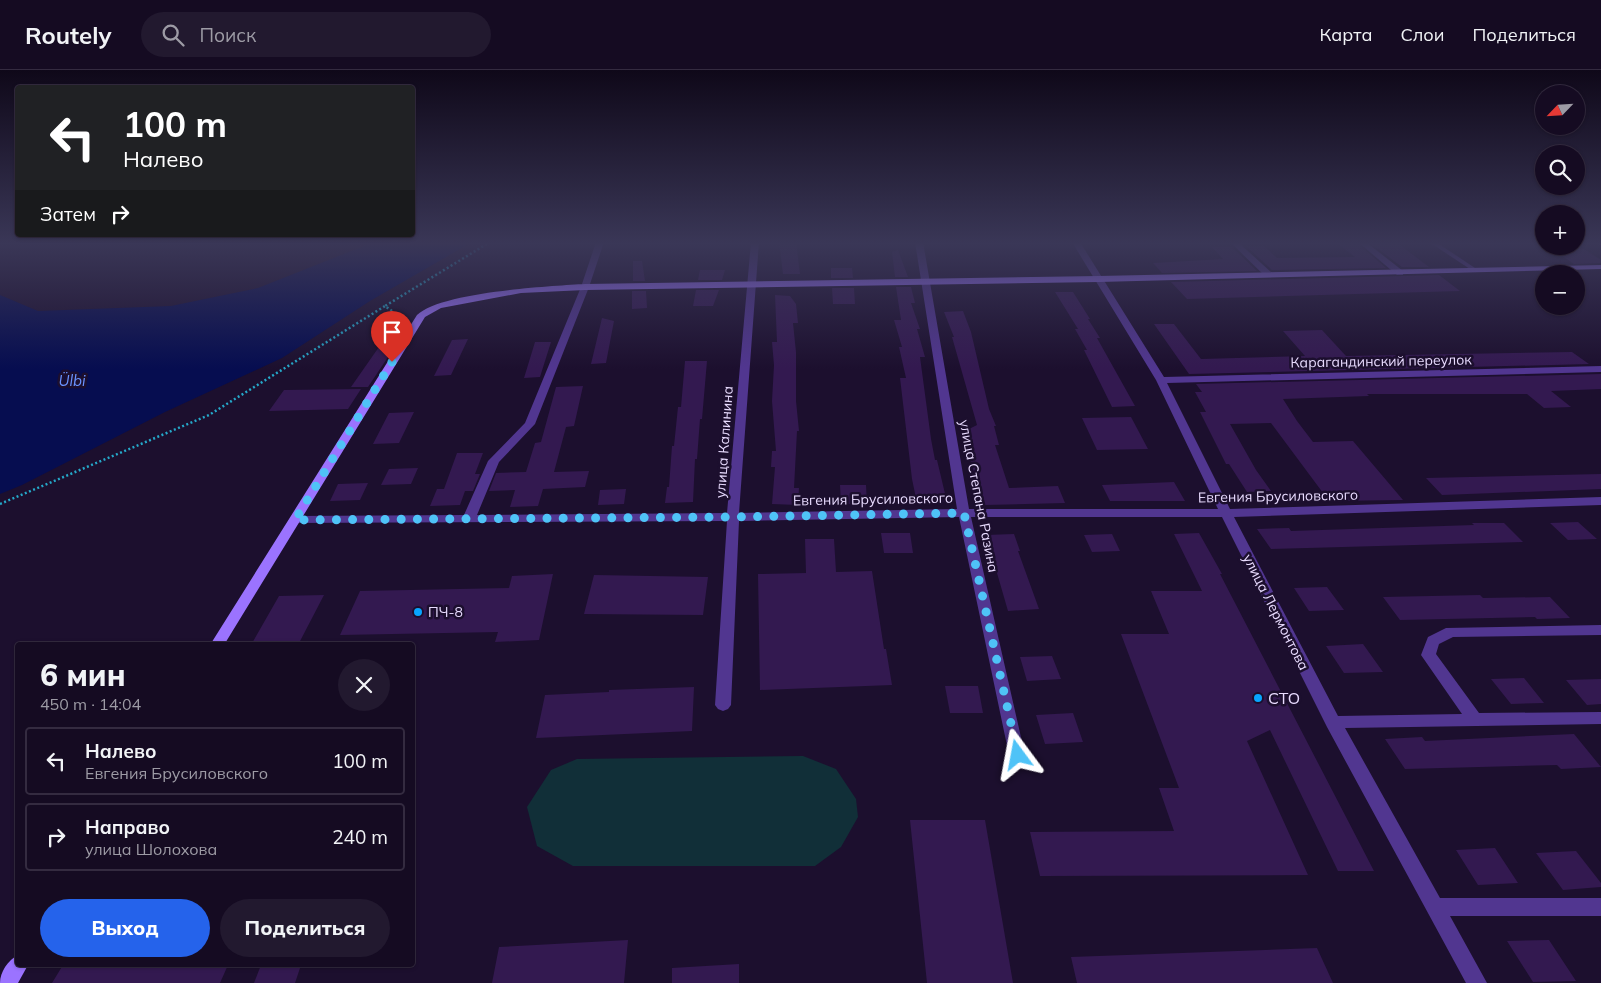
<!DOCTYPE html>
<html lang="ru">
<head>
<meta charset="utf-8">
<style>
  :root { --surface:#150b22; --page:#22192f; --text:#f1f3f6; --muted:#9d9ba5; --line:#342b40; --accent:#2563eb }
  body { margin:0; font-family:Mulish,sans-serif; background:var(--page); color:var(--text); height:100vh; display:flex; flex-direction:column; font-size:19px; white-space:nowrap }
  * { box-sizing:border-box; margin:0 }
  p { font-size:16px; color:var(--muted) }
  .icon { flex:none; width:28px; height:28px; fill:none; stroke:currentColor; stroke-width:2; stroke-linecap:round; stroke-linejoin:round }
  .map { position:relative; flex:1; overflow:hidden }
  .panel { position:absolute; left:15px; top:572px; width:400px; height:325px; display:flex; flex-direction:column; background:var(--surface); border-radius:5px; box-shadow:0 1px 4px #0004,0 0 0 1px var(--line) }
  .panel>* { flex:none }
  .top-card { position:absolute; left:15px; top:15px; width:400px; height:152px; border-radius:5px; box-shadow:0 1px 4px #0004,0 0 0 1px var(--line); background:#202124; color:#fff; overflow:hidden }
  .needle { width:32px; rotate:245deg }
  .controls { position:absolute; left:1535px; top:15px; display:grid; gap:10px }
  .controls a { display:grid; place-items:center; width:50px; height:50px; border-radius:50%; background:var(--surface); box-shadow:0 1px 4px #0004,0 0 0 1px var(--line); font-size:25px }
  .pin { position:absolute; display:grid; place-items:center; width:42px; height:42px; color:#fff; margin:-51px -21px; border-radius:50% 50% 50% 0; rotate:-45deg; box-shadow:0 0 5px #0007 }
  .pin .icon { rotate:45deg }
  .me { position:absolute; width:55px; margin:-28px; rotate:347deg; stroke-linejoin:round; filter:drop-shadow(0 0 4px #0008) }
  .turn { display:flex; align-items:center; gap:18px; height:105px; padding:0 25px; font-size:22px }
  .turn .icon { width:65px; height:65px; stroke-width:2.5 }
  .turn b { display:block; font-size:35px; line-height:42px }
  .then { display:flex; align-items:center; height:48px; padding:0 25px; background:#0003; gap:10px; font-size:19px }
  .round { display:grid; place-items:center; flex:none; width:52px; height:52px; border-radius:26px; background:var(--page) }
  .overview { display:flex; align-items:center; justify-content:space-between; height:85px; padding:0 25px }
  h1 { font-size:30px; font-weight:800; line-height:38px }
  .button { display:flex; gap:10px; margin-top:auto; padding:10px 25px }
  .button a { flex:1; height:58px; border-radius:30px; background:var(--accent); color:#fff; font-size:20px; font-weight:800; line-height:58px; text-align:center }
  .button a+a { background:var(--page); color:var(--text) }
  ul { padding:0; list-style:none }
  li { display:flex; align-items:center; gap:15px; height:68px; margin:0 10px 8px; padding:0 15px; border:2px solid var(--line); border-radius:5px }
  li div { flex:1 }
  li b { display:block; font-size:19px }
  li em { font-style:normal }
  header { display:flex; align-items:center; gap:30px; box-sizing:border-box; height:70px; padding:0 25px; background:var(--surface); border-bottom:1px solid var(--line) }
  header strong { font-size:24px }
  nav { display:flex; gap:28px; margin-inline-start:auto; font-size:18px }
  .search { width:350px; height:45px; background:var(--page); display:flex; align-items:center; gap:12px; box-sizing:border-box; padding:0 18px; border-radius:28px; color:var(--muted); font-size:19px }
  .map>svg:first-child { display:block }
  .green { fill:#112f38 }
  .water { fill:#060d50 }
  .building { fill:#331950 }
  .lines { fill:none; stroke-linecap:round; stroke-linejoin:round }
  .path { stroke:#25a8c9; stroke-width:2.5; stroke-dasharray:2 2.5; stroke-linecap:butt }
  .lane { fill:#513690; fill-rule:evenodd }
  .street { fill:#513690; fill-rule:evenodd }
  .secondary { fill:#9b73ff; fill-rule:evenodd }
  .primary { fill:#ee63ff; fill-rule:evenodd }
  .route { stroke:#4fc3f7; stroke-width:9; stroke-dasharray:0 16.2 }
  .poi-dot { fill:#08a5ff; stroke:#1c0f2e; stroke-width:2 }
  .labels { text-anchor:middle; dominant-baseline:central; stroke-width:5; stroke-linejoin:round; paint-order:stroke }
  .street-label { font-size:14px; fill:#e9dcff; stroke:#1c0f2e }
  .poi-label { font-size:14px; fill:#e9dcff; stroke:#1c0f2e; text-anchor:start }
  .water-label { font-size:15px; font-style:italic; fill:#6a93ff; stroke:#1c0f2e }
  .near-poi-label { font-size:16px; fill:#e9dcff; stroke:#1c0f2e; text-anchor:start }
</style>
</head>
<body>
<header>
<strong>Routely</strong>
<div class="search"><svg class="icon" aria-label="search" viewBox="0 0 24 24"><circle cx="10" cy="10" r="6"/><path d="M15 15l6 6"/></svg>Поиск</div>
<nav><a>Карта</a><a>Слои</a><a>Поделиться</a></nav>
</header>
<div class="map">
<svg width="1601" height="913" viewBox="0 0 1601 913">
  <rect width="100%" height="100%" fill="#1c0f2e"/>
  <path class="green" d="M803,686L836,699L856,729L858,747L841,777L815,796H573L537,776L527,737L551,700L577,689Z"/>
  <path class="water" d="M374,172H472L370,231L282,288L165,342L22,415L0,424V225L38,241L171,236L258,218Z"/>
  <path class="building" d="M779,172H796L800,204H783Z
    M1336,172H1356L1386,198L1272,200L1246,176H1264L1277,188L1355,187Z
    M1369,172H1396L1429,197H1402Z
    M1548,176H1579L1601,190V193L1574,194Z
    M1212,177H1232L1257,201L1162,203L1153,193L1223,189Z
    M898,180L908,207H895L892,182Z
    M633,191H642L645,211H633Z
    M831,198H852L853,208H831Z
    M700,200H725L722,210H698Z
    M1439,205L1460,221L1187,229L1171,212Z
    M896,217H911L915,233H911L920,259H917L925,287H920L931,369L935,390H937L947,432L917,433L912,409L900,308H906L899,277H902L894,250H901Z
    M832,218H854L855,234H833Z
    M696,220H719L713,236H693Z
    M632,221H646L647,238L632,239Z
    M1055,222H1073L1090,249H1088L1100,268H1097L1135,336L1112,337L1084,280H1087L1075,259H1078Z
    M775,225L790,226L796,234L798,253H793L796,282V331L799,361H797L794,418H799L798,435L772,434L775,397H771L772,381H776L772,331L774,295L772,272H777Z
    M963,241L971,262L989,339L996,356H994L999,375H995L1009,418L1058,416L1065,433L984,435L969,386H974L967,360L977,355L952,267H954L944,242Z
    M602,248L614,251L606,293L591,294Z
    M1154,254H1174L1201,289L1305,286L1283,261L1322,260L1346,286L1572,282L1589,294L1189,304Z
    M388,264L398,272L368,317H351Z
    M468,269L451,305L434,306L452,270Z
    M535,272H551L540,307L524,308Z
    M685,291H707L702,349H700L697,389H695L693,432L665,433L667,417H669L672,376H674L678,337H681Z
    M1601,304V319L1551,321L1571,337L1544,338L1527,324H1367L1369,326L1283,329L1297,351L1313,372L1353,371L1403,430L1329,431L1271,353L1230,354L1256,400L1271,421L1247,422L1229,394H1226L1200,342H1206L1195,322H1202L1196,314Z
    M583,316L574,356L566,357L554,402L589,401L585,417L543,419L538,436L510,437L515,420L489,421L496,403L526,402L535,373L541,372L556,317Z
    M361,319L348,339L269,341L284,320Z
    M414,342L399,373L373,374L389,343Z
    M1131,347L1148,379L1097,380L1082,348Z
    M457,383H483L475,404H480L473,421H465L460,435L430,436L437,419H444Z
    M418,398L411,414L381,415L389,399Z
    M1601,404V419L1442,425L1426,408Z
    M1174,412L1185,431H1110L1102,415Z
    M368,413L360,430L330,431L338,414Z
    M840,415H866L867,434H841Z
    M626,419L624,434L598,435L600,420Z
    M1578,452L1597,469L1568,470L1550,453Z
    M1472,453H1504L1523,472L1271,479L1257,459L1289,458L1291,461L1474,455Z
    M881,463H910L913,483H884Z
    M1199,463L1222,504H1220L1374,801H1338L1270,660L1247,671L1308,805L1040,806L1030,762L1174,761L1159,718H1179L1121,564H1169L1151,521H1202L1174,464Z
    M1014,464L1020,481H1018L1039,539L1008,541L986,465Z
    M1112,464L1120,481L1092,482L1084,465Z
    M805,469H834L836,502L872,501L884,579H886L892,615L760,620L758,504L806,503Z
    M553,504L539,570L495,572L498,562L340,565L360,521L509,518L512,506Z
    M594,505L708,507L703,545L584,544Z
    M1327,517L1344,540L1309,541L1294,518Z
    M324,525L298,575H251L279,526Z
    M1480,525L1483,528L1550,527L1570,548L1537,549L1535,547L1400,550L1383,527Z
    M1363,574L1383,602L1344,603L1326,576Z
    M1052,586L1061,609L1027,611L1020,587Z
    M1524,608L1544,633L1511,634L1491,609Z
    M1601,609V634L1587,635L1566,610Z
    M945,616H978L983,643H950Z
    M694,617L692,661L536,668L545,625L609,622V620Z
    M1073,643L1083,672L1045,674L1036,645Z
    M1574,664L1601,697L1561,699L1557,695L1405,699L1385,669L1422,667L1425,671Z
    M910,750H985L1013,913H927Z
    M1495,778L1518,813L1478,815L1456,780Z
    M1576,781L1601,813V817L1563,820L1536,783Z
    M628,870L624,913H492L499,877Z
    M1549,870L1576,911L1533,912L1507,871Z
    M1317,878L1333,913H1077L1071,887Z
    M739,894V913H672V898Z
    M63,895H228L220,913H52Z
    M261,895H301L295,913H254Z"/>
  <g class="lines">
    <path class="path" d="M392,241L385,236L490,172
      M0,434L209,345L385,236"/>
    <path class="lane" d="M1429,172H1436L1478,200L1473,201Z"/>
    <path class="street" d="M596,172H604L589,217L535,354L499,392L477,445L727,443L751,172H759L739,443L957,439L915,172H923L969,439H1218L1156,310L1072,172H1080L1164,307L1601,296V302L1167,313L1230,439L1601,427V435L1234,447L1338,646L1462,644L1421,585L1428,567L1446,558L1601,555V565L1453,567L1439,574L1436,584L1479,643L1601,642V654L1345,658L1440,828H1601V846H1450L1487,913H1466L1327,657L1222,447H971L1025,685L1023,690L1017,692L1011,690L1009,685L959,447L739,451L731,635L728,639L723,641L718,639L715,635L727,451L291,453L289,450L291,447L295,446L464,445L488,391L525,353L581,217Z
      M1230,172H1238L1272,203V207H1266Z
      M1358,172H1366L1403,201V205H1397Z"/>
    <path class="secondary" d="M1601,195V199L1098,212L585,220L521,223L441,238L425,247L224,575H210L417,245C441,222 550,216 585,214L1098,206Z
      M18,885V895H28L18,913H0C0,902 8,890 18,885Z"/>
    <path class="primary" d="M1595,172H1601V175Z"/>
  </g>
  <linearGradient id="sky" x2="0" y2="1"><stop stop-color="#0f0819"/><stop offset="0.58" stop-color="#3a3757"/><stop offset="1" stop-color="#3a3757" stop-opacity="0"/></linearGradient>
  <rect width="1601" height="299" fill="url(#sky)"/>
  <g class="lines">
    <path class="route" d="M392,292L295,450L734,447L964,443L1018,685"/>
  </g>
  <g class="poi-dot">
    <circle cx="418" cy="542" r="5"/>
    <circle cx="1258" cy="628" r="5"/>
  </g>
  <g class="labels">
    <g class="street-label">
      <text transform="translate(1381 291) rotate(-1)">Карагандинский переулок</text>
      <text transform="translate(724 372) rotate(-86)">улица Калинина</text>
      <text transform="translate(979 426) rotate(79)">улица Степана Разина</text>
      <text transform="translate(1278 426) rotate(-1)">Евгения Брусиловского</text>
      <text transform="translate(873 429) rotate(-1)">Евгения Брусиловского</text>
      <text transform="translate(1276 542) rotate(63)">улица Лермонтова</text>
    </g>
    <g class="poi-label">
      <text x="428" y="542">ПЧ-8</text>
    </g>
    <g class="water-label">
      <text x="72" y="310">Ülbi</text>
    </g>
    <g class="near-poi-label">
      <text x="1268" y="628">СТО</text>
    </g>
  </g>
</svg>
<div class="controls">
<a><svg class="needle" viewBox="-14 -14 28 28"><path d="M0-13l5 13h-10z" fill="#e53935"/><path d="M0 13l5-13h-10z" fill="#9d9ba5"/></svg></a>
<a><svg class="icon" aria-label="search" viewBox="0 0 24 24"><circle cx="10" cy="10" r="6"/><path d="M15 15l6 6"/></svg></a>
<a>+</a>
<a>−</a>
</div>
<div class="pin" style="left:392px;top:292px;background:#d93025"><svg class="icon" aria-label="arrive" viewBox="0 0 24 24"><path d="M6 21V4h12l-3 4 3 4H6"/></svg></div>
<svg class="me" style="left:1018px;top:685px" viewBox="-20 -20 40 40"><path d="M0-17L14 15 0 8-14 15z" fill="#4fc3f7" stroke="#fff" stroke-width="4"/></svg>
<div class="top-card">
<div class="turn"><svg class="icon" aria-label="left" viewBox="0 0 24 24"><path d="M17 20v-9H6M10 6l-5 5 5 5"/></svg><div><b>100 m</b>Налево</div></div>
<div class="then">Затем<svg class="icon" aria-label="right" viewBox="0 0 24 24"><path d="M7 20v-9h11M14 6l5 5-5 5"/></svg></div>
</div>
<section class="panel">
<div class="overview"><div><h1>6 мин</h1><p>450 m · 14:04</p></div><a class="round"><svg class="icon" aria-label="close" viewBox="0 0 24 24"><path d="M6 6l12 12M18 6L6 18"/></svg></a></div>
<ul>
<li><svg class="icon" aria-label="left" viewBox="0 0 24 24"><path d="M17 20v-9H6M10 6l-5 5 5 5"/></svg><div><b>Налево</b><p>Евгения Брусиловского</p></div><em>100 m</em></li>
<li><svg class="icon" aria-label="right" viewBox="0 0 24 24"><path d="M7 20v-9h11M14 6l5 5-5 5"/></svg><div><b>Направо</b><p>улица Шолохова</p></div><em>240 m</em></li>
</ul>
<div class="button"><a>Выход</a><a>Поделиться</a></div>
</section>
</div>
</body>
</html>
